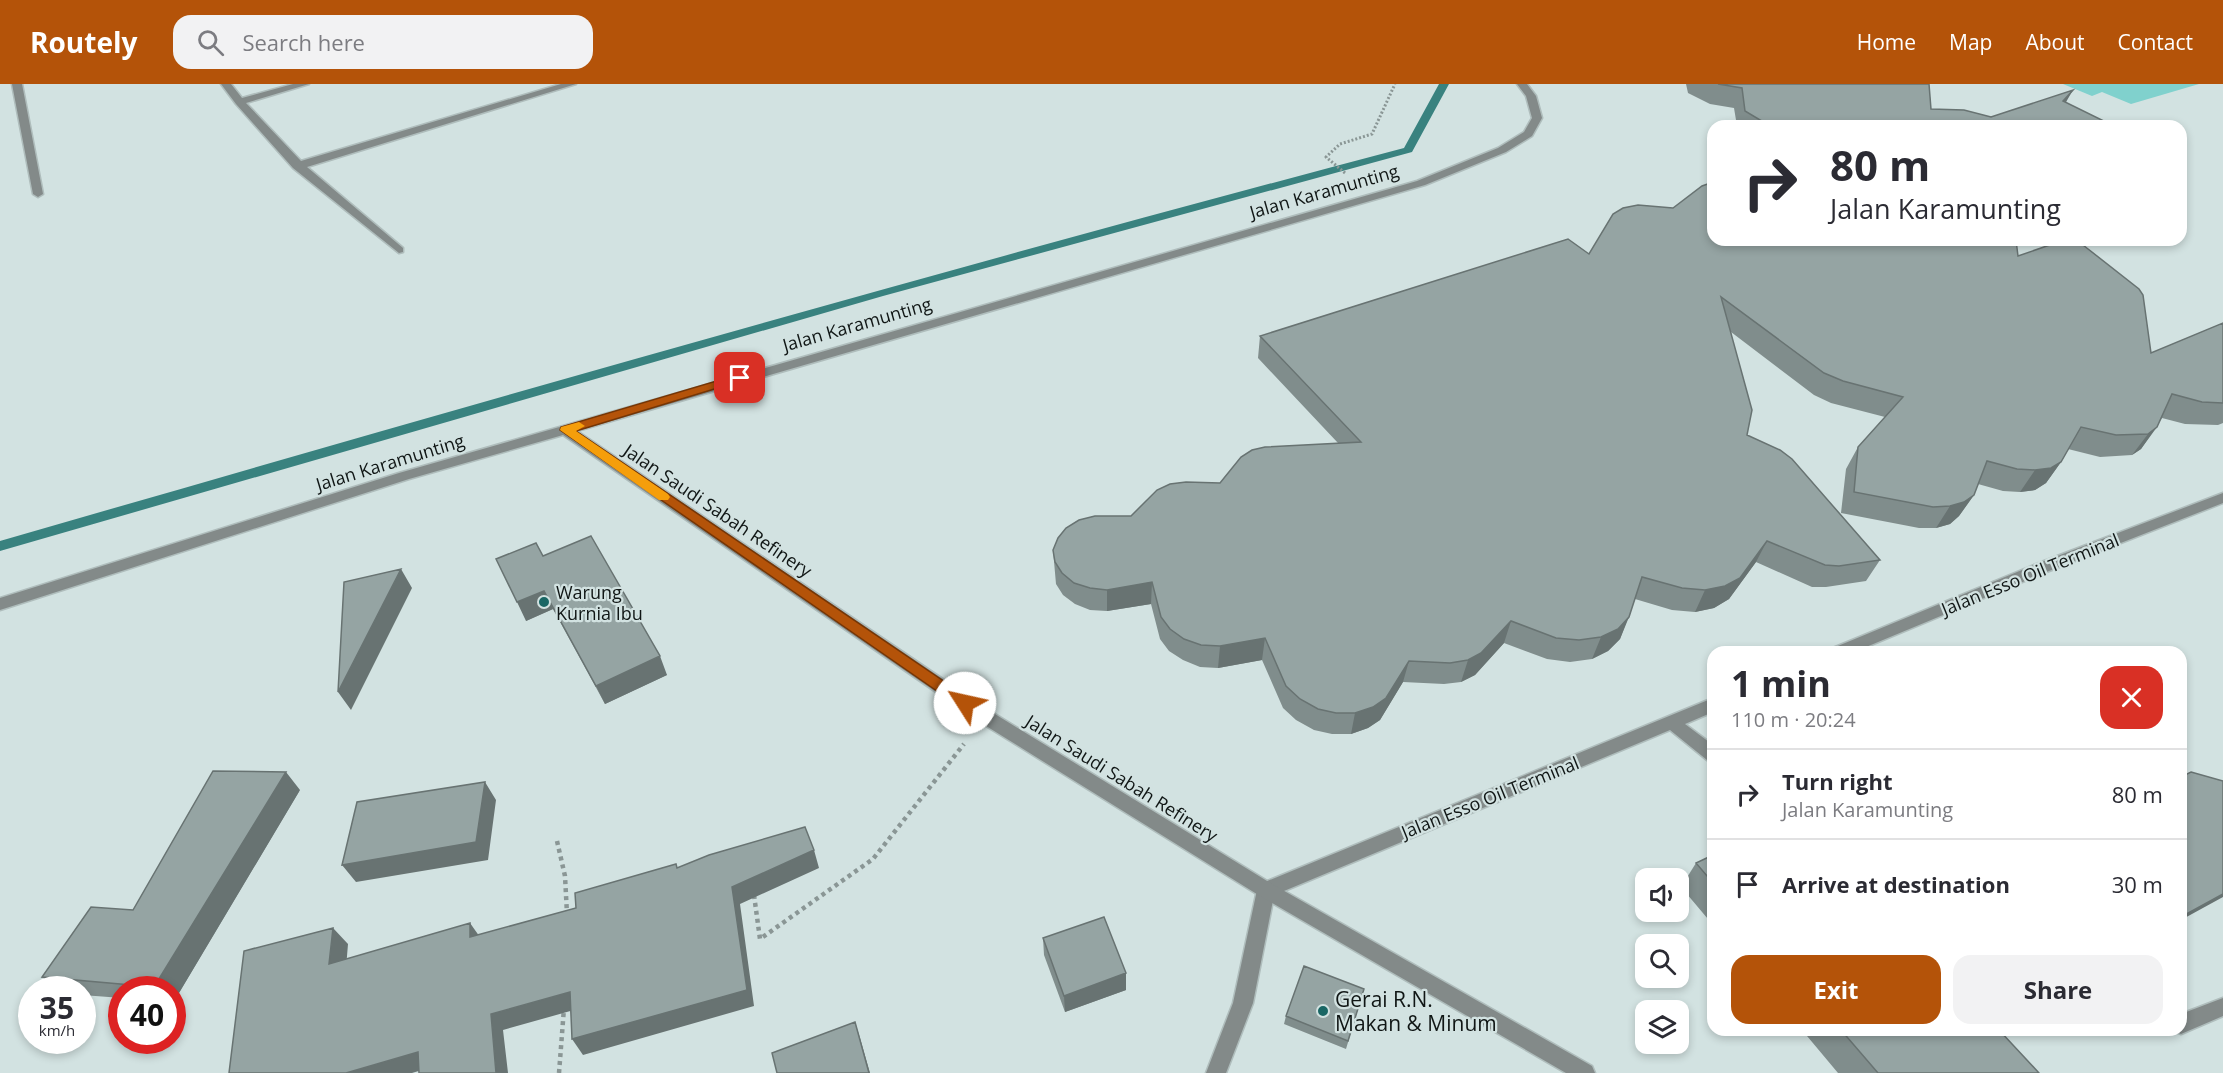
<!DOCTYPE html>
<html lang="en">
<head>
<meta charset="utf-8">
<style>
  :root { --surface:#fff; --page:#f2f2f3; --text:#2b2b33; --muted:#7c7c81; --line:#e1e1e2; --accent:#b45309 }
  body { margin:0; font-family:"Open Sans",sans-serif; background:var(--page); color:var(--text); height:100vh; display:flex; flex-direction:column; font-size:22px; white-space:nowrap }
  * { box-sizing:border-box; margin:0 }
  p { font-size:20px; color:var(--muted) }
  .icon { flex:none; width:33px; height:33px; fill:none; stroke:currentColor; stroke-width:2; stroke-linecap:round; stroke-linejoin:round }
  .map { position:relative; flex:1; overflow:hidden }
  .side { position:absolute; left:1707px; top:562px; width:480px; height:390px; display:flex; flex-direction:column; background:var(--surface); border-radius:18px; box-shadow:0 3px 9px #0003 }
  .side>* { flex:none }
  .hud { position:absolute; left:1707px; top:36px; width:480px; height:126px; border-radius:18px; box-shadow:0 3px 9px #0003; background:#fff; color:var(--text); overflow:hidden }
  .buttons { position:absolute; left:1635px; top:784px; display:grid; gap:12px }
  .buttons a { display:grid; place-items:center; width:54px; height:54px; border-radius:12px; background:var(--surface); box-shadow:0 3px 9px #0003; font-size:30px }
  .speed { position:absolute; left:18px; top:892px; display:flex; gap:12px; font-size:30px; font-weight:700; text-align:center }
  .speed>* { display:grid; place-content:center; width:78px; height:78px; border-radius:50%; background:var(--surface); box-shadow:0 3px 9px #0003; line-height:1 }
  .speed small { font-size:15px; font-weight:400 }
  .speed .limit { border:9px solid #d22; background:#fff; color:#111 }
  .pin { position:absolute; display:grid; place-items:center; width:51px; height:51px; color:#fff; margin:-26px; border-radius:12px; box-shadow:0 3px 9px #0006 }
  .me { position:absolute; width:66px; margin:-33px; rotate:305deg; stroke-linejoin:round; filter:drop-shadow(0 0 4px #0008) }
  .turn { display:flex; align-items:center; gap:21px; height:126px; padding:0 24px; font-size:27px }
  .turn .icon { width:78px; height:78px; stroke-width:2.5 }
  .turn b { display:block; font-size:42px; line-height:51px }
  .round { display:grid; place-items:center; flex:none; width:63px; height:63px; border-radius:18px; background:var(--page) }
  .summary { display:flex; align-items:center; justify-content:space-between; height:102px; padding:0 24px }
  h1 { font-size:36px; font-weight:700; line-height:45px }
  .action { display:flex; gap:12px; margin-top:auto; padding:12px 24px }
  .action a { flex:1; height:69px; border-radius:18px; background:var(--accent); color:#fff; font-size:24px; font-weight:700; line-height:69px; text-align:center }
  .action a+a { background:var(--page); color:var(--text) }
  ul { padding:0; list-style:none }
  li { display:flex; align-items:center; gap:18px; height:90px; padding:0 24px; border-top:2px solid var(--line) }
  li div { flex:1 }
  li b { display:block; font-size:22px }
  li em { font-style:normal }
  header { display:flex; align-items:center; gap:36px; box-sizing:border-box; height:84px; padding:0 30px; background:var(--accent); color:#fff }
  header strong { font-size:28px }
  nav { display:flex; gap:33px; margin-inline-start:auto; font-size:21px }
  .search { width:420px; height:54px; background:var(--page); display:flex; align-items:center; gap:15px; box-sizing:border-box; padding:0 21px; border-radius:18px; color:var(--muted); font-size:22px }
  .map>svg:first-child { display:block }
  .green { fill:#80d1cd }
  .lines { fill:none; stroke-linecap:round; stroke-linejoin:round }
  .stream { fill:#39827f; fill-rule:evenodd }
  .service-casing { stroke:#afbdbc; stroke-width:3 }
  .minor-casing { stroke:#afbdbc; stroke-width:3 }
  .tertiary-casing { stroke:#afbdbc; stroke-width:3 }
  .path-far1 { stroke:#8a9695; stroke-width:3; stroke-dasharray:2 2; stroke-linecap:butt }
  .path { stroke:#8a9695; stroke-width:4.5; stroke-dasharray:4 4; stroke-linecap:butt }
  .service { fill:#838a89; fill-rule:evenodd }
  .minor { fill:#838a89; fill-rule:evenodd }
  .tertiary { fill:#838a89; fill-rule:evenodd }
  .wall { fill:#808d8c }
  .shaded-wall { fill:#687372 }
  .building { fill:#95a4a3; stroke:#687372; stroke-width:1.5 }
  .route { fill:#b45309; stroke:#753606; stroke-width:1.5 }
  .slow { fill:#f59e0b }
  .poi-dot { fill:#196664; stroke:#d2e2e1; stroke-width:2 }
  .labels { text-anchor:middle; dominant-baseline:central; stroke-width:4.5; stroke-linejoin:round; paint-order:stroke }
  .street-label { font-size:18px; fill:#101615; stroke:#d2e2e1 }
  .poi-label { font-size:18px; fill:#101615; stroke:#d2e2e1; text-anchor:start }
  .near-poi-label { font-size:21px; fill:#101615; stroke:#d2e2e1; text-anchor:start }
</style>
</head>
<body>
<header>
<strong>Routely</strong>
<div class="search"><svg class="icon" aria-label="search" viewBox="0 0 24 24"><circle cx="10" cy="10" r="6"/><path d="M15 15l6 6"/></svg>Search here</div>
<nav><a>Home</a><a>Map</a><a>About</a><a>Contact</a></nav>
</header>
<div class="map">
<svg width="2223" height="989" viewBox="0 0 2223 989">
  <rect width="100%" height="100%" fill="#d2e2e1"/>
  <path class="green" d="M2063,0H2199L2131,20L2102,8L2092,12Z"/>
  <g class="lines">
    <path class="stream" d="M1439,0H1449L1412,68L883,212L0,467V457C467,322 934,188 1404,64Z"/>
    <g class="service-casing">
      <path id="service" d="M12,0H22L43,110L38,113L33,110Z
        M221,0H231L242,14L293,0H309L246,19L301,77L561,0H576L307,83L403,164V168L399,169L293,84L236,20Z
        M2223,409V419L2049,487L1854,568H1831L1833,564L2039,479Z
        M1713,614V628L1685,640L1713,661V678L1707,676L1670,646L1272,812L1266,814L1260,812L1257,806L1260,800Z
        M2223,914V932L2181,950L2174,947L2181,946V930Z"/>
    </g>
    <g class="minor-casing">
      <path id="minor" d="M1266,798L1272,800L1275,806L1253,919L1226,989H1206L1233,919L1257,806L1260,800Z"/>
    </g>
    <g class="tertiary-casing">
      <path id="tertiary" d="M1517,0H1527L1536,12L1542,34L1532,52L1506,68L1425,101L577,347L990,627L1272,800L1592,982L1595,989H1566L1260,812L978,637L563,351L409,395L0,526V514L399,389L1417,97L1498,64L1524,48L1532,34L1526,12Z"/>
    </g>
    <path class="path-far1" d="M1345,89L1326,73L1340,60L1372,50L1395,0"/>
    <path class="path" d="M557,757L565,792L567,830
      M754,811L760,855L873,775L964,660
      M559,989L564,924"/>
    <use href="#service" class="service"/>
    <use href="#minor" class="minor"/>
    <use href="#tertiary" class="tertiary"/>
  </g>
  <path class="wall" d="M1686,0H1929L1931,25L1991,33L2066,19L2108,42H1737L1734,24L1710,20L1688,9Z
    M1589,170L2018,172L2151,269L2223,239V339L2218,341L2185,340L2162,334L2141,365L2132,371L2100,373L2068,365L2061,378L2046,399L2035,406L2020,408L2003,407L1978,400L1974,411L1959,432L1950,440L1936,444H1919L1841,429L1846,385L1858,363L1885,333L1831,319L1814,311L1731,248L1747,351L1880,476L1866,497L1826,503H1812L1756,478L1729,515L1714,524L1695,528L1672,526L1635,515L1620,555L1608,567L1592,575L1570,578L1547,575L1504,559L1475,591L1461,598L1444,600L1403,598L1380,636L1368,644L1351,650H1332L1314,646L1296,636L1283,624L1262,576L1218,584L1200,583L1183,576L1169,567L1160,555L1151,520L1107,527L1090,526L1075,520L1063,511L1056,500L1053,466L1131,432L1220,399L1338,359L1258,274L1260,252Z
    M543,472L667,591L605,620L553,525L526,537Z
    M300,706L173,919H172V906H122V914L82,911V906H59L42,893Z
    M1713,771V841L1681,803L1696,779Z
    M1043,854L1126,889V906L1065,928L1044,871Z
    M1364,905L1346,965L1284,940L1286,932Z
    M1802,946H1999L2039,989H1838Z"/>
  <path class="shaded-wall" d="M2073,6L2062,25L2063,17Z
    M2157,343L2141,365L2132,371L2148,350Z
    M2061,378L2046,399L2035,406L2020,408L2035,386Z
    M1974,411L1959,432L1950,440L1936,444L1950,422Z
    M1767,457L1756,478L1729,515L1714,524L1695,528L1705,506Z
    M401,485L412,504L351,626L338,608Z
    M1152,498L1151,520L1107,527V506Z
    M544,507L553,525L526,537L517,518Z
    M1629,533L1620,555L1608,567L1592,575L1601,553Z
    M1511,537L1504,559L1475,591L1461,598L1468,576Z
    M1265,554L1262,576L1218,584L1220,562Z
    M660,572L667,591L605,620L596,602Z
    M1409,577L1403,598L1380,636L1368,644L1351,650L1355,629Z
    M286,688L300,706L173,919L172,918V906H158L154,903Z
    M485,698L496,716L488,776L356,798L342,781Z
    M814,766L819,784L740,820L754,922L583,971L572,955L732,803Z
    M2223,810V813L2181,836V833Z
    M470,839L482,856L470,853Z
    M333,844L348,860L345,896L329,880Z
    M1126,889V906L1065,928L1064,912Z
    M570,908L581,924L503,946L508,989H496L491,930Z
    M855,938L860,954L870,989H869Z
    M418,968L432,983L412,989H346Z"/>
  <path class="building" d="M1718,0H1929L1931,25L1964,26L1991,33L2073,6L2063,17L2110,40L2103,42H1770L1745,27L1742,4Z
    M1713,98V156H2016L2018,172L2064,156H2075L2083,161L2139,205L2143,211L2151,269L2223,239V319L2202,318L2172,310L2157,343L2148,350L2116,351L2081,343L2061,378L2051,384L2035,386L2017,385L1987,377L1974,411L1964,418L1950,422L1933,423L1854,408L1858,363L1903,313L1843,297L1824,289L1721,213L1752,326L1747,351L1780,366L1792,375L1880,476L1839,482L1825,481L1767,457L1740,494L1725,502L1705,506L1682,504L1642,493L1629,533L1618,545L1601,553L1579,556L1556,554L1511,537L1481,569L1468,576L1450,579L1409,577L1386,614L1373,623L1355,629H1336L1318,625L1300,615L1286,602L1265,554L1220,562L1201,561L1184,555L1170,545L1161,533L1152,498L1107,506L1090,504L1074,499L1062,489L1055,478L1053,466L1058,454L1066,444L1079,436L1095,432H1131L1157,406L1170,400L1186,398L1220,399L1241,373L1252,366L1265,363L1361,358L1260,252L1568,155L1589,170L1613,130L1623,124L1638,121L1673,124L1702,102Z
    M591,452L660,572L596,602L544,507L517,518L496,475L536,459L543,472Z
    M401,485L338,608L344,498Z
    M213,687L286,688L154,903L42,893L91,823L133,826Z
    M2191,688L2223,697V810L2181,833V693Z
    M485,698L476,758L342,781L357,718Z
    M805,743L814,766L732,803L747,906L572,955L570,908L491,930L496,989H419L418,968L346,989H229L244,867L333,844L329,880L470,839V853L576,824L575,809L676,780L677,784L709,771Z
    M1713,771V799L1696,779Z
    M1104,833L1126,889L1064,912L1043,854Z
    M1304,882L1364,905L1348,957L1286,932Z
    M855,938L869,989H777L772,969Z
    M1841,946H1999L2039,989H1878Z"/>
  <path class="route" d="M740,290L746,294L744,296L576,347L970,615L972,619L970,623H960L560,346L561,343Z"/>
  <path class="slow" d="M579,338L585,342L576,347L668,410L670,413L668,416H659L560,346L561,343Z"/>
  <g class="poi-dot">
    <circle cx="544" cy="518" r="6"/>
    <circle cx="1323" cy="927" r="6"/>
  </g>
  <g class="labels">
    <g class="street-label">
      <text transform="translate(1324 107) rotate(-16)">Jalan Karamunting</text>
      <text transform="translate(857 240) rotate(-16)">Jalan Karamunting</text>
      <text transform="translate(390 378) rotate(-17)">Jalan Karamunting</text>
      <text transform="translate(718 426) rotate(34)">Jalan Saudi Sabah Refinery</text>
      <text transform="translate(2030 490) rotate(-22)">Jalan Esso Oil Terminal</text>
      <text transform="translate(1122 694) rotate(32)">Jalan Saudi Sabah Refinery</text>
      <text transform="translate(1490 713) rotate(-22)">Jalan Esso Oil Terminal</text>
    </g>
    <g class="poi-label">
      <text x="556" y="508">Warung<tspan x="556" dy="21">Kurnia Ibu</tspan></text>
    </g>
    <g class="near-poi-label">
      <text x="1335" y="915">Gerai R.N.<tspan x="1335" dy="24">Makan &amp; Minum</tspan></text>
    </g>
  </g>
</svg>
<div class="buttons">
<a><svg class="icon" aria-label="sound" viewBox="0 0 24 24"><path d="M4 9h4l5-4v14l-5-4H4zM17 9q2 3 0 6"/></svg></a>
<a><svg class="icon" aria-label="search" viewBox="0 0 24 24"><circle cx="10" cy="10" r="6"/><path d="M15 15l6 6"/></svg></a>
<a><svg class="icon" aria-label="layers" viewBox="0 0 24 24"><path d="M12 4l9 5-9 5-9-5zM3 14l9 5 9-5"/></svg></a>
</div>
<div class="speed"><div>35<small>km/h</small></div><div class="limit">40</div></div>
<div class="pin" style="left:740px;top:294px;background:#d93025"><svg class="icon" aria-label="arrive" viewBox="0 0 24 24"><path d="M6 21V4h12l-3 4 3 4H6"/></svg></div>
<svg class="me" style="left:965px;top:619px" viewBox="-20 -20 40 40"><circle r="19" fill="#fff"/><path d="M0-13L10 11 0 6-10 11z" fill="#b45309"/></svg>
<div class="hud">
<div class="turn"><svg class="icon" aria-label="right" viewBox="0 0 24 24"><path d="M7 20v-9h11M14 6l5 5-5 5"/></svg><div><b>80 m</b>Jalan Karamunting</div></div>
</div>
<section class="side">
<div class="summary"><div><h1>1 min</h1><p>110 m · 20:24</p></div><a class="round" style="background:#d93025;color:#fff"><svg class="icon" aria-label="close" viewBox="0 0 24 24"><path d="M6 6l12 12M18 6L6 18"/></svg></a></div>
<ul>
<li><svg class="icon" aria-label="right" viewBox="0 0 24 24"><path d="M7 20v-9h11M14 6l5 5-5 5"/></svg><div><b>Turn right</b><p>Jalan Karamunting</p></div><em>80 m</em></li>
<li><svg class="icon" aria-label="arrive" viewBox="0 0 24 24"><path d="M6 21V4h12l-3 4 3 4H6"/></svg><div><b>Arrive at destination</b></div><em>30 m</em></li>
</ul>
<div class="action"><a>Exit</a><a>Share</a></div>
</section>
</div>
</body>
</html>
